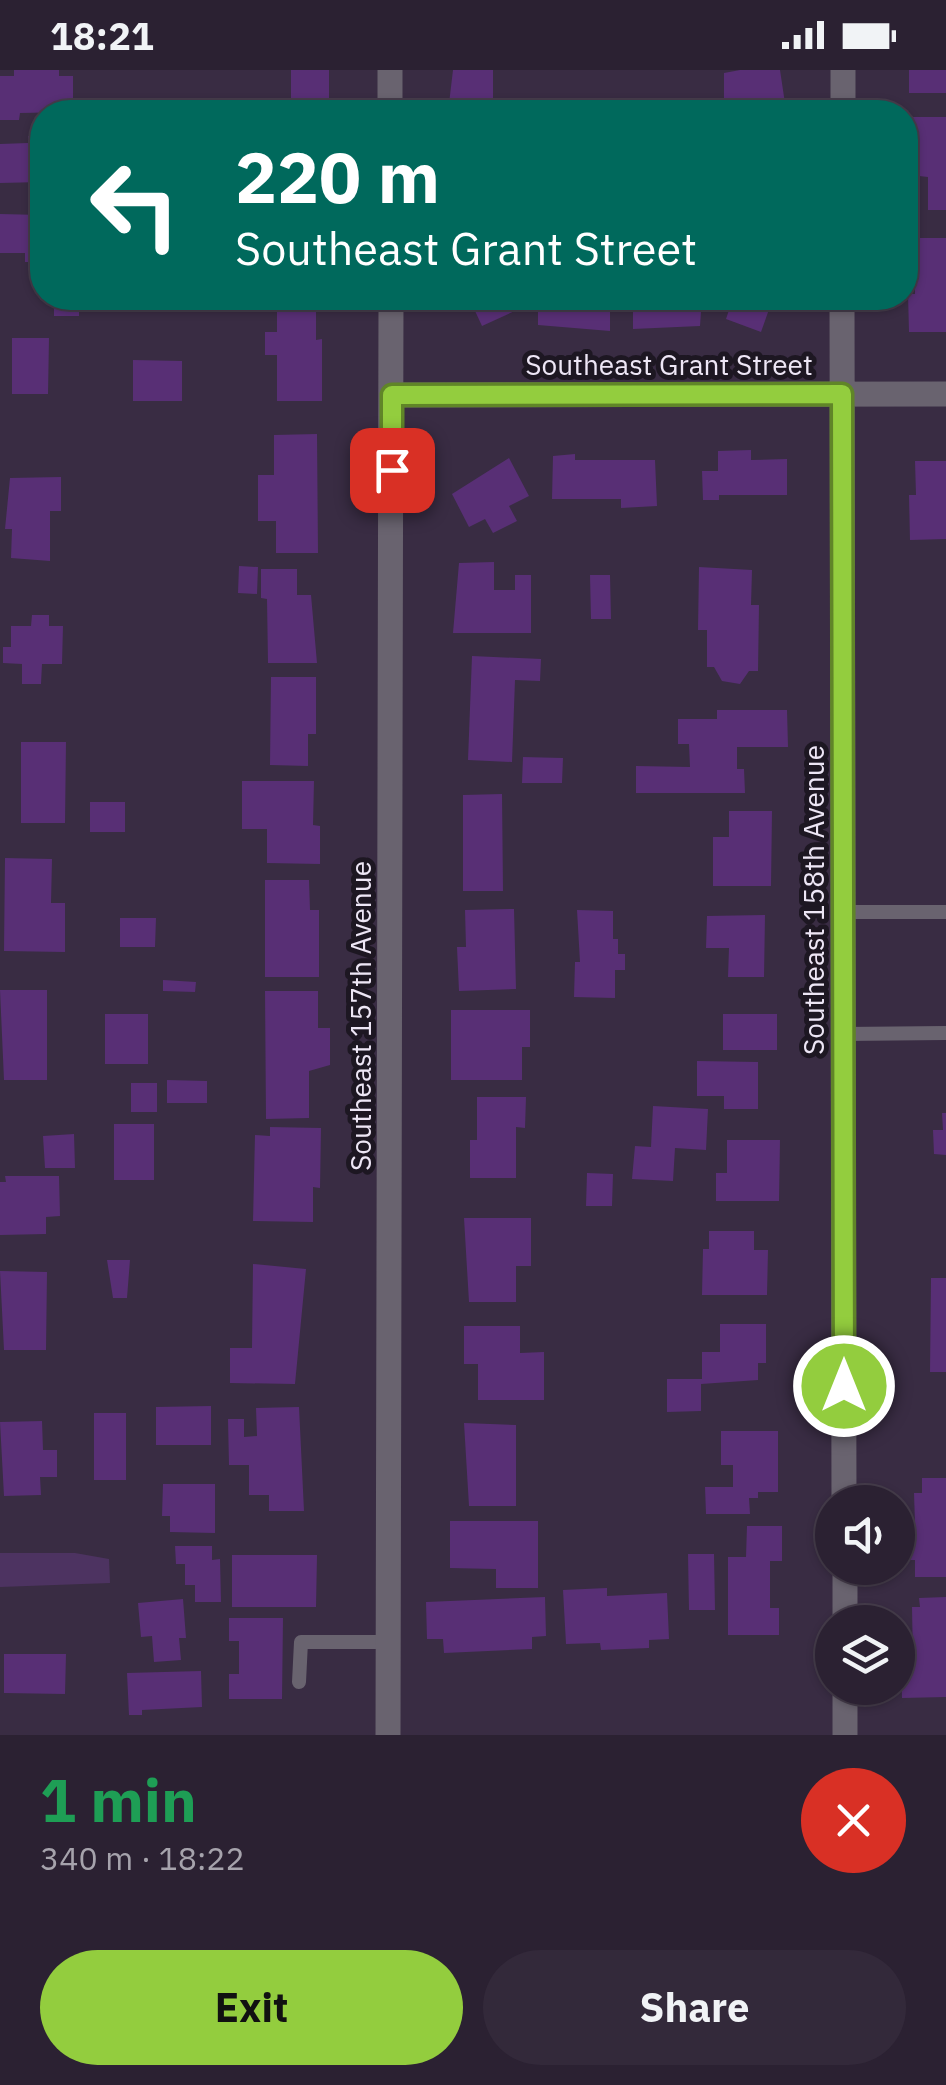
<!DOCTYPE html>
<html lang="en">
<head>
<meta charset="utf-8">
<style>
  :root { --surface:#2b2132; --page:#33293a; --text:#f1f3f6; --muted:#a6a3ac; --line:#473e4d; --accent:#93cd3e }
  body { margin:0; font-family:"IBM Plex Sans",sans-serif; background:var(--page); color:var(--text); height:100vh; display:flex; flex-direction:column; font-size:38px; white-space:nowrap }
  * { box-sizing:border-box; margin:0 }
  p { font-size:32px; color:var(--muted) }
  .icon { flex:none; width:55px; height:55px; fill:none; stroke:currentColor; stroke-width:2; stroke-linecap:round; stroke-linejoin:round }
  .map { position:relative; height:1665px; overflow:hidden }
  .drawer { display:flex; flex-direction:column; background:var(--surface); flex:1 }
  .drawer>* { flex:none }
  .banner { position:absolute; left:30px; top:30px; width:888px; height:210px; border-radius:40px; box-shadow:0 2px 8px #0004,0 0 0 2px var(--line); background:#00695c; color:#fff; overflow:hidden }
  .buttons { position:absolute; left:815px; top:1415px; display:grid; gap:20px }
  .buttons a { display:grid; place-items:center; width:100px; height:100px; border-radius:50%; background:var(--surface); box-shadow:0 2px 8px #0004,0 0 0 2px var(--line); font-size:50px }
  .pin { position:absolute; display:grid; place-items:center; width:85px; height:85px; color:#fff; margin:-42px; border-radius:20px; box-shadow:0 5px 15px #0006 }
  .me { position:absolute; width:110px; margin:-55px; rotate:0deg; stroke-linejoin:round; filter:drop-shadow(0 0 8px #0008) }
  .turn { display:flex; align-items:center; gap:35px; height:210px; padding:0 40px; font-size:45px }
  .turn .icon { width:130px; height:130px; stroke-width:2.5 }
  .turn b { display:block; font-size:70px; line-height:85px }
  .round { display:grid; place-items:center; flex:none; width:105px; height:105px; border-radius:52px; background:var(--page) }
  .head { display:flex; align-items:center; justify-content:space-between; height:170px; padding:0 40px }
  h1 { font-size:60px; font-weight:700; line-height:75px; color:#1e9e55 }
  .primary-button { display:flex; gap:20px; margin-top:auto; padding:20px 40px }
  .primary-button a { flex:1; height:115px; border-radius:60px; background:var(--accent); color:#111; font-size:40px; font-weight:700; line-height:115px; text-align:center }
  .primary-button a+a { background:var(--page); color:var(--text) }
  .status { display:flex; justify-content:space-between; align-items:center; height:70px; padding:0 50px; background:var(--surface); direction:ltr }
  .status svg { height:28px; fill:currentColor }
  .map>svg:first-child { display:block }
  .green { fill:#4d3361 }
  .building { fill:#582f75 }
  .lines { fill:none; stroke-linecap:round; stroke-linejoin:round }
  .lane { stroke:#69636f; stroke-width:14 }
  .street { stroke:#69636f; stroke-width:25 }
  .route-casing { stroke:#608528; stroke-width:25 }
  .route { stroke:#93cd3e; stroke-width:18 }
  .labels { text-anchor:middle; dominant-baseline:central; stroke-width:10; stroke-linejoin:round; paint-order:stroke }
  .street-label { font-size:28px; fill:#ede6f5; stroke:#1d1722 }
</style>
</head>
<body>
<div class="status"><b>18:21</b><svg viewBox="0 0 49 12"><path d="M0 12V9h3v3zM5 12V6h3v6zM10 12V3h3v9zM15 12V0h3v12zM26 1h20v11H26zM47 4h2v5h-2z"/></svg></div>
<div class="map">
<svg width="946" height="1665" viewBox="0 0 946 1665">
  <rect width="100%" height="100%" fill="#392c43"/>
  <path class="green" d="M0,1483H75L109,1489L110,1513L0,1517Z"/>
  <path class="building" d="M14,0H59V6H73V42L20,43L19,50H0V6H14Z
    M291,0H329V28H291Z
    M453,0H493V42H448Z
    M740,0H780L786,40L724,39V3Z
    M909,0H946V23H909Z
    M910,47H946V140H928V107L919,106V83H910Z
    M28,66H42V112L0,113V74L28,73Z
    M0,144L42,145V192H25V183H0Z
    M914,168H946V262H909L908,224H915Z
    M54,228H79V246H54Z
    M469,228H512L517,240L482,256Z
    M538,228H610V261L538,255Z
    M633,228H702L700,256L633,259Z
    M733,228H773L761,262L726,249Z
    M277,238H316V270L322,269V331H277V285H265V262H277Z
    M12,268H49L48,324H12Z
    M133,290L182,291V331H133Z
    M317,364L318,483H276V451H258V405H274V365Z
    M751,380V390L787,389V425H719V430H703L702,401H718V381Z
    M575,384V390H655L657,436L621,438V429H552L553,386Z
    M509,388L529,426L509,436L517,451L493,463L485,449L469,457L452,424Z
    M915,391H946V469L910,470L909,425H916Z
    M61,407V441H50V491L11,488L12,459H5L10,408Z
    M494,492V520H515V505H531V563H453L459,493Z
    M239,496L258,497L257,524L238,523Z
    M699,497L752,500L751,535H759L758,601H749L740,614L722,611L714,597H707V560H698Z
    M261,499H297V525H311L317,593H268L267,529L261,528Z
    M590,505H610L611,549H591Z
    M32,545H49V556H63L62,594H42L41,614H22V594L3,593V577H11V556H31Z
    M472,586L541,589L540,611L515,610L512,692L468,690Z
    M271,607H316V664H308V696L270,695Z
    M717,640H787L788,677H737V699H744L745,723H636V696L690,697L689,674H678V649H717Z
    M21,672H66L65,753H21Z
    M523,687L563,688L562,713H522Z
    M242,711H314L313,755L320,756V794L267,793V759H242Z
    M502,724L503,821H463V725Z
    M90,732H125V762H90Z
    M729,741H772L771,816H713V767H729Z
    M5,788L52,789L51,833H65V882L4,881Z
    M265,810H309L310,840H319V907H265Z
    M514,839L516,919L459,921L457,877H466L465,840Z
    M577,840L613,841V869H618V884H625V900H615V928L574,927L575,892H580Z
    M765,845L764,907H728L729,878H706L707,846Z
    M120,848H156L155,877H120Z
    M163,910L196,912L195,922L163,921Z
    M0,920H47V1010H4Z
    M265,921H318V958H330V995L309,1001V1048L266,1049Z
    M451,940H530V977H522V1010H451Z
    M105,944H148V994H105Z
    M723,944H777V980H723Z
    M697,991L758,992V1039H724V1026H697Z
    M167,1010L207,1011V1033H167Z
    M131,1013H157V1042H131Z
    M477,1027H526L525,1058L516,1057V1108H470V1070H477Z
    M653,1036L708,1039L706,1080L675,1078L673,1111L632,1109L635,1076L651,1077Z
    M942,1043H946V1085L934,1084L933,1060H943Z
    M114,1054H154V1110H114Z
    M270,1057L321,1058L320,1118L313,1117V1152L253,1151L255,1065L270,1066Z
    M74,1064L75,1098H45L43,1066Z
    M727,1070H780L779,1131H716V1103H727Z
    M587,1103L613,1104L612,1136H586Z
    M5,1106H59L60,1146L46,1147V1164L0,1165V1112H6Z
    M464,1148H531V1196H516V1232H469Z
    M709,1161H754V1180H768L767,1225H702L703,1179H709Z
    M107,1190H130L127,1228H113Z
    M253,1194L306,1199L295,1314L230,1313V1278H252Z
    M0,1201L47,1202L46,1280H4Z
    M931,1208H946V1302H930Z
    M720,1254H766V1293H758V1310L701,1314V1341L667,1342V1309H702V1282H720Z
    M464,1256H520V1283L544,1282V1330H478V1294H464Z
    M211,1336V1375H156V1337Z
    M299,1337L304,1441H269V1425H249V1395H229L228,1349H244V1367L257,1366L256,1338Z
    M94,1343H126V1410H94Z
    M42,1351L43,1380H57V1407H40L41,1425L4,1426L0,1352Z
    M464,1353L516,1355V1436H469Z
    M721,1361H778V1422H758V1428H749L750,1444H706L705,1417H733V1395H721Z
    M922,1408H946V1507H915V1490H901L900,1453H915L914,1423H922Z
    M163,1414H215V1463L170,1462V1446H162Z
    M450,1451H538V1518H496V1499L450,1498Z
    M747,1456H782V1491H770V1538H779V1565H728V1487H746Z
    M175,1476H212V1490L220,1489L221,1532H195V1515H185V1494H176Z
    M688,1484H714L715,1540H689Z
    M232,1485H317L316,1537H232Z
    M607,1518V1526L667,1523L669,1569L649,1570V1578L601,1580L600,1573L566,1574L563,1520Z
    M545,1527L546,1566L532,1567V1579L444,1583L443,1569H427L426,1532Z
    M946,1527V1627L902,1628L901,1592H913L912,1537H920L919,1528Z
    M183,1529L186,1568H179L181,1590L154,1592L152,1566L141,1567L138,1533Z
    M229,1548H283L282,1629H229V1604H239V1571H229Z
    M4,1584H66L65,1624L4,1623Z
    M201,1601L202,1637L142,1640V1645H129L127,1603Z"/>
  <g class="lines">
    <path class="lane" d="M843,842H946
      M844,964L946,963
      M299,1612L301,1572H388"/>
    <path class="street" d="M390,0V42
      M843,42V0
      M842,228L844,1432
      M392,325L946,324
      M845,1498V1552
      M845,1618V1665
      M388,1665L391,228"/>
  </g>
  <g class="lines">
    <g class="route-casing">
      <path id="route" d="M392,400V325L842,324L844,1316"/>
    </g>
    <use href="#route" class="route"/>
  </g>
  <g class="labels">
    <g class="street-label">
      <text x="669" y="294">Southeast Grant Street</text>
      <text transform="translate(813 830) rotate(-90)">Southeast 158th Avenue</text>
      <text transform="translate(360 946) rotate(-90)">Southeast 157th Avenue</text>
    </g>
  </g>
</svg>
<div class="buttons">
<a><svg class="icon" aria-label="sound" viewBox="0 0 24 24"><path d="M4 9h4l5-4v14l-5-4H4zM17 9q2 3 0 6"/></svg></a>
<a><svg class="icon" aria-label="layers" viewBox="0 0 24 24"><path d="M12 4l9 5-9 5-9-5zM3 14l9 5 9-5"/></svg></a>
</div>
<div class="pin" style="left:392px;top:400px;background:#d93025"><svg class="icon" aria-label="arrive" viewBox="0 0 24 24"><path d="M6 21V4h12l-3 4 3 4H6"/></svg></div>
<svg class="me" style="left:844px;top:1316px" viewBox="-20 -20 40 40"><circle r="17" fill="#93cd3e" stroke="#fff" stroke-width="3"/><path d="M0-11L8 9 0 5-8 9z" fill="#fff"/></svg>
<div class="banner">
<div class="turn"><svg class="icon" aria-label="left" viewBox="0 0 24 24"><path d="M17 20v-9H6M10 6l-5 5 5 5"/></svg><div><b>220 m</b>Southeast Grant Street</div></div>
</div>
</div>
<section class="drawer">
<div class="head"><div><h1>1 min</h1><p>340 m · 18:22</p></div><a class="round" style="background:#d93025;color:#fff"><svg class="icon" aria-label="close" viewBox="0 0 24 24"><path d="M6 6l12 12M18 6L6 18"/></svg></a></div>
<div class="primary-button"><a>Exit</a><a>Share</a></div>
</section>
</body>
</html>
